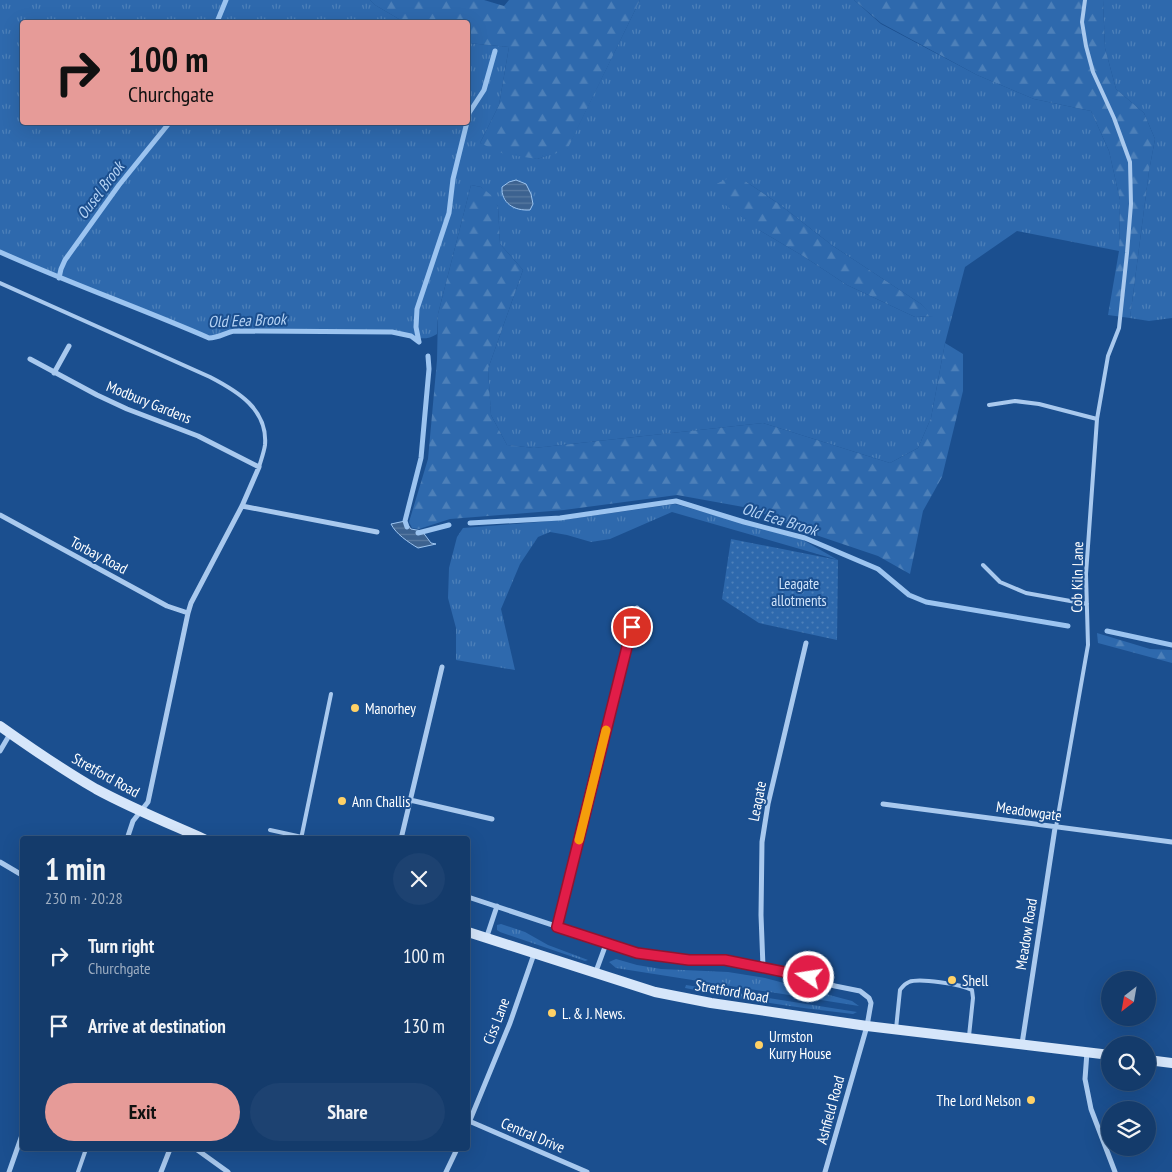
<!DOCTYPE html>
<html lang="en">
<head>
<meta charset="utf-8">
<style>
  :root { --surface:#143b6b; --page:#1d4271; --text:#f1f3f6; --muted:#9dadc1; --line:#33557e; --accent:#e69b98 }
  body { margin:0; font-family:"PT Sans Narrow",sans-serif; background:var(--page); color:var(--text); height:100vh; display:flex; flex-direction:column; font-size:19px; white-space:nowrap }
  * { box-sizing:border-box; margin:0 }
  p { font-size:16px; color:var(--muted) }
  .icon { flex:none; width:28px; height:28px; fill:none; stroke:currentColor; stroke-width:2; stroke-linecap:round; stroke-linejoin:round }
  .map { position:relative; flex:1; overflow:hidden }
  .details { position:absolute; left:20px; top:836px; width:450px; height:315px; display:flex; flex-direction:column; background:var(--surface); border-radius:5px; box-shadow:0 5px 20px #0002,0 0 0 1px var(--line) }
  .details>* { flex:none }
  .banner { position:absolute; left:20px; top:20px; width:450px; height:105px; border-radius:5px; box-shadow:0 5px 20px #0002,0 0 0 1px var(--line); background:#e69b98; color:#111; overflow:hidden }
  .needle { width:32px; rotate:211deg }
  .tools { position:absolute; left:1101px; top:971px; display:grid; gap:10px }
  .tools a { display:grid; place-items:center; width:55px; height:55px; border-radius:50%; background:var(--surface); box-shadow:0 5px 20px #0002,0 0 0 1px var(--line); font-size:25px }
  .pin { position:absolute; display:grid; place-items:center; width:42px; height:42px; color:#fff; margin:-21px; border:2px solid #fff; border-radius:50%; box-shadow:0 1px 5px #0007 }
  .me { position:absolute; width:55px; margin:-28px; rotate:283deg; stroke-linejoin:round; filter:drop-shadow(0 0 4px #0008) }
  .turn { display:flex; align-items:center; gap:18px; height:105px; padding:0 25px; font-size:22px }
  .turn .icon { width:65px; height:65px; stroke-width:2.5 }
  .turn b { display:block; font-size:35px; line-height:42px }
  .round { display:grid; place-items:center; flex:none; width:52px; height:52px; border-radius:26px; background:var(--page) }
  .headline { display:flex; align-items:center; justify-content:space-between; height:85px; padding:0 25px }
  h1 { font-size:30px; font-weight:700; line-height:38px }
  .primary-button { display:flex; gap:10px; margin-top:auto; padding:10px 25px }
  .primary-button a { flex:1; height:58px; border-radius:30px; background:var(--accent); color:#111; font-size:20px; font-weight:700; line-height:58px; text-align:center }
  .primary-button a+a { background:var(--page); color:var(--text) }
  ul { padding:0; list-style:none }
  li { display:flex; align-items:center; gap:15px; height:70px; padding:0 25px }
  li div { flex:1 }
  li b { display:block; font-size:19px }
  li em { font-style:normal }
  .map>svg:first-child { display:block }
  .grass { fill:url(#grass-tufts); fill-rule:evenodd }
  .forest { fill:url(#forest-firs) }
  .garden { fill:url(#garden-dots) }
  .water { fill:url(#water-rules); stroke:#9cc4f0 }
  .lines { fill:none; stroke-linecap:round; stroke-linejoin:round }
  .stream { stroke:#9cc4f0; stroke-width:5 }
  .service { stroke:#a9c9ee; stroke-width:4 }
  .minor { stroke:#a9c9ee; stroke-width:5 }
  .secondary { stroke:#d6e6fa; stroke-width:10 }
  .route-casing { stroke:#92132f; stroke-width:12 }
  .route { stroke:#e11d48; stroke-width:9 }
  .slow { stroke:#f59e0b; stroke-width:9 }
  .poi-dot { fill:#ffd166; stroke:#1b4f8f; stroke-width:2 }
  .labels { text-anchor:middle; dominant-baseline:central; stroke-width:4; stroke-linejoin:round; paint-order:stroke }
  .street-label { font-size:15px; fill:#fff; stroke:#1b4f8f }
  .park-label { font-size:15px; fill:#cfe3fa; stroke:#1b4f8f }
  .poi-label { font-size:15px; fill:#fff; stroke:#1b4f8f; text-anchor:start }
  .water-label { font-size:16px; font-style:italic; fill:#b5d3f5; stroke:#1b4f8f }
</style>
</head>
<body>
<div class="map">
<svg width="1172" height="1172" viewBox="0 0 1172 1172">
  <defs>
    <pattern id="grass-tufts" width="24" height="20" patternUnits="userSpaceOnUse" patternTransform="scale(1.25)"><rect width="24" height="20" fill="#2e69ad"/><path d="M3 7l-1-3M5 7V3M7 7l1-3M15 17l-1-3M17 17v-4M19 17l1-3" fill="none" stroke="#4d80b9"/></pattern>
    <pattern id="forest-firs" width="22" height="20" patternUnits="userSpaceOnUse" patternTransform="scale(1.25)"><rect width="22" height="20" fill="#2e69ad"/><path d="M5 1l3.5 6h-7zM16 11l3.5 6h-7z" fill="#4d80b9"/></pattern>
    <pattern id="garden-dots" width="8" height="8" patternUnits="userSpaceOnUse" patternTransform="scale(1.25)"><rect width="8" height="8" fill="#2e69ad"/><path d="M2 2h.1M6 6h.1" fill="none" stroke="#4d80b9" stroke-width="1.8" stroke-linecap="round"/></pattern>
    <pattern id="water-rules" width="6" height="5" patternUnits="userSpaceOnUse" patternTransform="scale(1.25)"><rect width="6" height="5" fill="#3c6290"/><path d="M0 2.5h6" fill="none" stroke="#597aa1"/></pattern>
  </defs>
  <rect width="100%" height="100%" fill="#1b4f8f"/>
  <path class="grass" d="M0,0H370L375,5L404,22H22V122H468V43L509,47L499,105L480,143L537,159L567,149L640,0H854L881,24L977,75L1034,99L1091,111L1109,151L1120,200L1119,251L1017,231L965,267L945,343L931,418L918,448L890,463L763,423L534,448L507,445L491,415L488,369L523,270L500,244L498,206L481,187L471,185L438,314L437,334C422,344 408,334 392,332L235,331C226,332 219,338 209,338C140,308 69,283 0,252ZM745,181L779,204L833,246L921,304L933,316L915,317L847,285L803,256L759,230Z
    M1103,0H1172V318L1149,321L1130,318L1149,171L1155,139L1144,113L1116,89L1105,48Z
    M675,504L803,540L838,560L672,512L610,539L591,542L567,535L550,532L538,537L520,564L501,609L515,670L456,660V628L448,598L449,568L457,537L463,528L563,520Z
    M501,924L525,932L548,945L588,960L585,961L500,932L497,930V925Z
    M616,959L637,965L661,969L728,972L765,978L852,1001L859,1006L616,968L609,962Z
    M686,985L857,1012L853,1014C796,1008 741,999 685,988Z"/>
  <path class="forest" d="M370,0H484L504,6L509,0H640L567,150L537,159L504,154L480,143L499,105L509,47L468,43V22H404L375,5Z
    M854,0H1103L1105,48L1116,89L1144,113L1155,139L1149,171L1130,318L1108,315L1119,251L1120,200L1109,151L1091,111L1034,99L977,75L881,23Z
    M729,178L745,181L779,204L833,246L921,304L934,316L915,317L847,285L803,256L759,230L724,204L714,185Z
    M471,185L481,187L491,195L498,206L500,244L523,270L488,369L491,415L507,445L534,448L763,423L890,463L918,448L931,418L945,343L963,354V391L942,477L923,511L910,574L878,556L810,533L749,508L677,495L564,510L450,519L419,529L412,528L409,522L428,459L437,360L438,314Z
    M1097,633L1150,649L1172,650V663L1098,643Z"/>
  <path class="garden" d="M731,539L838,560L837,640L759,623L722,599Z"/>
  <path class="water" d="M516,180L526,184L531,194L533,204L530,210C514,211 501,203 502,187L509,182Z
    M405,521L411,529L422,531L431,543L436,544L418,548C408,542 396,534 391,524Z"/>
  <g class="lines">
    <path class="stream" d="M217,22L226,0
      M468,120L469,113L484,90L495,51
      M0,252C69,283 140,308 209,338C219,338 226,332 235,331L392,332L411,336L419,342
      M59,278L61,269L65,260L119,185L170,122
      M419,342L416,327L417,309L449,213L453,179L467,122
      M470,523L560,518L676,501L744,522L805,538L878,569L909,595L926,602L1068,626
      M407,527L405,521L421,458L429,369L428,356
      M418,533L449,525
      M1107,631L1172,645"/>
    <path class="service" d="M0,283L210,377C237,391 268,409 265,445C264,452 261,460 259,467
      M989,405L1015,401L1039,404L1097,419
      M983,565L1000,582L1026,593L1087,604
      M1056,827L1088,645L1086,574L1097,419L1108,356L1119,328L1127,253L1131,204L1130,162L1114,118L1093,72L1086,46L1082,22L1085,0
      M270,830L302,837
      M301,839L331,694
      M896,1029L900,990C903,986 904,984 909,982C919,978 961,984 972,990L973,998L969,1036
      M78,1172L86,1149"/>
    <path class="minor" d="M30,359L97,395L127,409L198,436L259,467L242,506L191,603L188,613L148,802L133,821L127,839
      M54,373L69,346
      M242,506L377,532
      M0,515L167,606L188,613
      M0,751L10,734
      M410,800L492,819
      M883,804L1172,842
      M401,839L442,667
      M0,862L22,875
      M468,897L637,953L689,960H725L787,972L835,986L860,991L869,998L871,1003L867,1026L825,1172
      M557,927L637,608
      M486,939L497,906
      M763,967L761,915L762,842L768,804L806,643
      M595,974L606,944
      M1022,1044L1055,828
      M1087,1052L1085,1079L1091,1109L1115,1172
      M469,1121L587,1172
      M468,1125L510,1023L534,954
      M196,1149L228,1172
      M9,1172L22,1135
      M161,1172L170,1149
      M446,1172L457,1149"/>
    <path class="secondary" d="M0,726C31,748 63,770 96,789C131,808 168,823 204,839
      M468,932L655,992L711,1003L867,1026L1110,1055
      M1148,1060L1172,1063"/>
  </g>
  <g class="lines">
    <g class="route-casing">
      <path id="route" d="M632,627L557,927L637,953L689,960H725L809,977"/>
    </g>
    <use href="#route" class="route"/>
    <path class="slow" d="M579,840L606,730"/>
  </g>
  <g class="poi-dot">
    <circle cx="355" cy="708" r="5"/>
    <circle cx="342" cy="801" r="5"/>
    <circle cx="952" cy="980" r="5"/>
    <circle cx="552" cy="1013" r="5"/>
    <circle cx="759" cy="1045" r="5"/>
    <circle cx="1031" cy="1100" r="5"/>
  </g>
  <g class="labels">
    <g class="street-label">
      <text transform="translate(149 402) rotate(22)">Modbury Gardens</text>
      <text transform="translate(99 555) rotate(28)">Torbay Road</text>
      <text transform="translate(1077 577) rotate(-89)">Cob Kiln Lane</text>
      <text transform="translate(106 775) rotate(29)">Stretford Road</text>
      <text transform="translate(757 801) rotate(-79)">Leagate</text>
      <text transform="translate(1029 811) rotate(8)">Meadowgate</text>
      <text transform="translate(1026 934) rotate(-81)">Meadow Road</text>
      <text transform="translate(732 991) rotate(10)">Stretford Road</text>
      <text transform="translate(496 1021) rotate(-69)">Ciss Lane</text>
      <text transform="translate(830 1110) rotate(-75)">Ashfield Road</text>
      <text transform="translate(533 1135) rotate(23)">Central Drive</text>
    </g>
    <g class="park-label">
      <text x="799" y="583">Leagate<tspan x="799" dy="17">allotments</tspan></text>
    </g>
    <g class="poi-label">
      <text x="365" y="708">Manorhey</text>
      <text x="352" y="801">Ann Challis</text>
      <text x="962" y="980">Shell</text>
      <text x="562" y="1013">L. &amp; J. News.</text>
      <text x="769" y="1036">Urmston<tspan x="769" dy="17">Kurry House</tspan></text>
      <text x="1021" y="1100" text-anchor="end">The Lord Nelson</text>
    </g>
    <g class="water-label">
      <text transform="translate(100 190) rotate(-53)">Ousel Brook</text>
      <text transform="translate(247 320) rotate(-2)">Old Eea Brook</text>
      <text transform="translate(780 519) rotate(17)">Old Eea Brook</text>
    </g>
  </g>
</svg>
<div class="tools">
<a><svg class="needle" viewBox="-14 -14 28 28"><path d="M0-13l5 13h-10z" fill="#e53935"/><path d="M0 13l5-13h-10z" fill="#9dadc1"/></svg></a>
<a><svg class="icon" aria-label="search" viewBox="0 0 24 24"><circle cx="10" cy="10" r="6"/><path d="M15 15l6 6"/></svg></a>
<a><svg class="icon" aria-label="layers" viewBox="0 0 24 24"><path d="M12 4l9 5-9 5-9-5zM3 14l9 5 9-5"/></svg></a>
</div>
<div class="pin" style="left:632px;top:627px;background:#d93025"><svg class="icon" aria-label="arrive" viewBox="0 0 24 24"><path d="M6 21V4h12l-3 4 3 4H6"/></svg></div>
<svg class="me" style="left:809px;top:977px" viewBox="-20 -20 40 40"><circle r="17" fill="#e11d48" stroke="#fff" stroke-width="3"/><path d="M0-11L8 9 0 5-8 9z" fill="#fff"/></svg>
<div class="banner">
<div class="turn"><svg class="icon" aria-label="right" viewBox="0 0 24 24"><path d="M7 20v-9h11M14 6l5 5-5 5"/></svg><div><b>100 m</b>Churchgate</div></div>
</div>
<section class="details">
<div class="headline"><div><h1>1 min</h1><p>230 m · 20:28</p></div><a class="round"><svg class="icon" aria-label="close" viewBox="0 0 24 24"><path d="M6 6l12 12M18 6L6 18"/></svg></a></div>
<ul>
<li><svg class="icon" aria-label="right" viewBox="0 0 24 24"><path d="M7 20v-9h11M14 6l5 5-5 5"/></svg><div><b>Turn right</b><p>Churchgate</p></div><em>100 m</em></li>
<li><svg class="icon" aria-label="arrive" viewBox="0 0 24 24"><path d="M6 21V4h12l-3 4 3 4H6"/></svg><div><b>Arrive at destination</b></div><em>130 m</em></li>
</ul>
<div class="primary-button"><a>Exit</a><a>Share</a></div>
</section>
</div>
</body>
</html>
